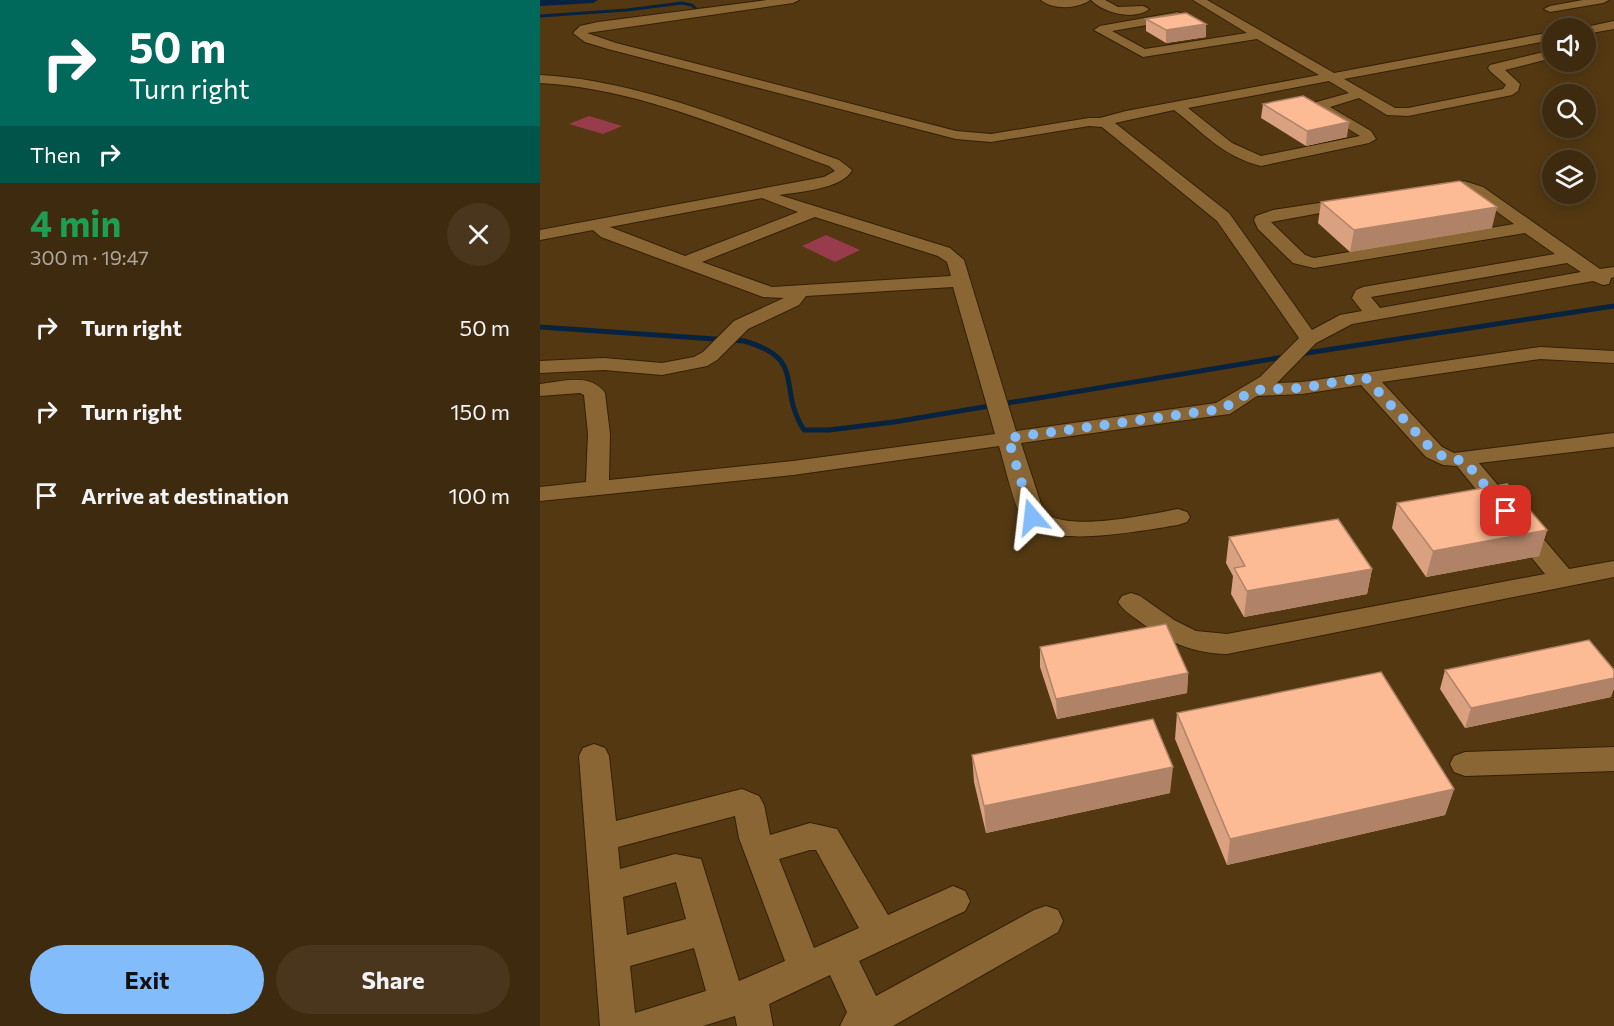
<!DOCTYPE html>
<html lang="en">
<head>
<meta charset="utf-8">
<style>
  :root { --surface:#3e2a0e; --page:#49361c; --text:#f1f3f6; --muted:#ada79e; --line:#57462e; --accent:#83bcfb }
  body { margin:0; font-family:Commissioner,sans-serif; background:var(--page); color:var(--text); height:100vh; display:flex; flex-direction:column; font-size:22px; white-space:nowrap }
  * { box-sizing:border-box; margin:0 }
  p { font-size:20px; color:var(--muted) }
  .icon { flex:none; width:33px; height:33px; fill:none; stroke:currentColor; stroke-width:2; stroke-linecap:round; stroke-linejoin:round }
  .map { position:relative; flex:1; overflow:hidden }
  .sheet { display:flex; flex-direction:column; background:var(--surface); width:540px }
  .sheet>* { flex:none }
  .top-card { background:#00695c; color:#fff; overflow:hidden }
  .tools { position:absolute; left:1002px; top:18px; display:grid; gap:12px }
  .tools a { display:grid; place-items:center; width:54px; height:54px; border-radius:50%; background:var(--surface); box-shadow:0 3px 15px #0003,0 0 0 2px var(--line); font-size:30px }
  .pin { position:absolute; display:grid; place-items:center; width:51px; height:51px; color:#fff; margin:-26px; border-radius:12px; box-shadow:0 3px 9px #0006 }
  .me { position:absolute; width:66px; margin:-33px; rotate:343deg; stroke-linejoin:round; filter:drop-shadow(0 0 4px #0008) }
  .turn { display:flex; align-items:center; gap:21px; height:126px; padding:0 30px; font-size:27px }
  .turn .icon { width:78px; height:78px; stroke-width:2.5 }
  .turn b { display:block; font-size:42px; line-height:51px }
  .then { display:flex; align-items:center; height:57px; padding:0 30px; background:#0003; gap:12px; font-size:22px }
  .round { display:grid; place-items:center; flex:none; width:63px; height:63px; border-radius:32px; background:var(--page) }
  .summary { display:flex; align-items:center; justify-content:space-between; height:102px; padding:0 30px }
  h1 { font-size:36px; font-weight:700; line-height:45px; color:#1e9e55 }
  .cta { display:flex; gap:12px; margin-top:auto; padding:12px 30px }
  .cta a { flex:1; height:69px; border-radius:36px; background:var(--accent); color:#111; font-size:24px; font-weight:700; line-height:69px; text-align:center }
  .cta a+a { background:var(--page); color:var(--text) }
  ul { padding:0; list-style:none }
  li { display:flex; align-items:center; gap:18px; height:84px; padding:0 30px }
  li div { flex:1 }
  li b { display:block; font-size:22px }
  li em { font-style:normal }
  main { display:flex; flex:1; min-height:0 }
  .map>svg:first-child { display:block }
  .green { fill:#983c4d }
  .lines { fill:none; stroke-linecap:round; stroke-linejoin:round }
  .stream-far1 { stroke:#08233f; stroke-width:3 }
  .stream { stroke:#08233f; stroke-width:5 }
  .canal { fill:#08233f; fill-rule:evenodd }
  .minor-casing { stroke:#342106; stroke-width:2 }
  .minor { fill:#8b6635; fill-rule:evenodd }
  .wall { fill:#d9a17f }
  .shaded-wall { fill:#b08368 }
  .building { fill:#fcbb94; stroke:#b08368; stroke-width:1.5 }
  .route { stroke:#83bcfb; stroke-width:10; stroke-dasharray:0 18 }
</style>
</head>
<body>
<main>
<section class="sheet">
<div class="top-card">
<div class="turn"><svg class="icon" aria-label="right" viewBox="0 0 24 24"><path d="M7 20v-9h11M14 6l5 5-5 5"/></svg><div><b>50 m</b>Turn right</div></div>
<div class="then">Then<svg class="icon" aria-label="right" viewBox="0 0 24 24"><path d="M7 20v-9h11M14 6l5 5-5 5"/></svg></div>
</div>
<div class="summary"><div><h1>4 min</h1><p>300 m · 19:47</p></div><a class="round"><svg class="icon" aria-label="close" viewBox="0 0 24 24"><path d="M6 6l12 12M18 6L6 18"/></svg></a></div>
<ul>
<li><svg class="icon" aria-label="right" viewBox="0 0 24 24"><path d="M7 20v-9h11M14 6l5 5-5 5"/></svg><div><b>Turn right</b></div><em>50 m</em></li>
<li><svg class="icon" aria-label="right" viewBox="0 0 24 24"><path d="M7 20v-9h11M14 6l5 5-5 5"/></svg><div><b>Turn right</b></div><em>150 m</em></li>
<li><svg class="icon" aria-label="arrive" viewBox="0 0 24 24"><path d="M6 21V4h12l-3 4 3 4H6"/></svg><div><b>Arrive at destination</b></div><em>100 m</em></li>
</ul>
<div class="cta"><a>Exit</a><a>Share</a></div>
</section>
<div class="map">
<svg width="1074" height="1026" viewBox="0 0 1074 1026">
  <rect width="100%" height="100%" fill="#533812"/>
  <path class="green" d="M49,116L82,126L63,134L29,124Z
    M286,235L320,250L295,262L262,246Z"/>
  <g class="lines">
    <path class="stream-far1" d="M0,16L87,10L142,3L152,5L157,10L163,9"/>
    <path class="stream" d="M0,327L204,341C268,359 236,386 264,430H289L354,422L744,357
      M760,354L1074,306"/>
    <path class="canal" d="M0,0H58L53,3L0,6Z"/>
    <g class="minor-casing">
      <path id="minor" d="M227,0H259L253,3L47,33L76,43L416,131L451,134L549,118H560L586,111L779,75L717,39L603,57L554,30L560,26L638,12L644,16L642,19L572,31L605,49L707,33L653,0H667L794,73L1012,32V40L804,79L855,108H868L963,89L966,85L950,71L948,68L950,65L1012,50V58L965,70L980,84L978,91L972,95L868,116L847,115L819,98L790,107L831,131L836,139L829,143L721,166C682,156 664,133 634,110L575,123L689,213L772,330L800,315L822,311L812,298L816,290L823,287L1015,254L985,233L774,268L753,263L718,229L714,220L716,216L733,210L812,198L818,200L820,203L818,206L731,222L765,255L774,258L974,224L931,193C918,189 899,200 889,190L891,187L924,181L943,187L1060,269L1074,267V277L1071,278L1069,284L1063,285L1053,281L812,324L776,343L737,383L762,382L1000,347L1074,351V363L1000,359L842,382L902,447L914,453L1074,433V447L939,463L1029,569L1074,561V577L687,654C653,653 626,642 599,621C591,615 583,610 578,602L582,596L591,593L600,596L634,620L656,631L687,634L1005,574L917,466L903,465L886,457L821,385L762,394L717,396L690,414L682,415L481,443L504,513C532,532 605,515 638,509L647,512L650,517L647,522L638,525C604,530 509,550 484,521C475,511 464,462 459,446L253,475L0,501V487L46,482L48,434L44,395L40,393L0,396V384C21,382 50,372 65,393L70,434L69,480L253,461L455,434L413,287L266,296L259,305L208,329L177,360L167,366L122,375L64,370L0,373V361L64,358L122,363L154,357L163,352L194,321L244,298L223,297L61,237L53,230L0,240V230L284,177L295,171L289,166C197,133 98,88 0,83V75C101,80 204,126 299,160L312,170C303,189 258,192 239,195L410,248L424,260L476,431L676,403L720,377L759,338L677,221L562,127L549,126L451,142L416,139L68,49L45,42L33,33L40,26L58,22ZM789,81L809,93L773,103L771,106L820,136L721,156L692,143L648,108ZM222,198L258,212L145,256L70,227ZM275,217L398,256L407,262L411,276L232,287L162,262ZM1027,263L1041,272L840,308L831,297Z
        M501,0H550C538,9 513,10 501,0Z
        M551,0H565L578,7L603,6L609,9C594,21 564,13 551,0Z
        M1043,0H1069L1063,3L1010,12L1004,9L1010,6Z
        M1074,21V29L1046,34V28H1041Z
        M54,744L65,748L69,756L76,821L202,789L219,796L224,805L230,835L270,823L297,829L348,915L413,886L425,891L430,901L425,911L319,961L336,996L494,910L506,906L518,910L523,921L518,932L353,1026H300L307,1012L290,975L229,1004L233,1026H197L195,1016L163,1026H60L39,756L43,748ZM195,816L199,838L245,961L199,981L161,859L135,854L80,869L78,847ZM270,850H276L319,928L274,948L239,859ZM136,882L146,919L87,935L83,897ZM154,948L166,991L95,1013L90,966Z
        M1074,747V771L925,776L914,772L910,764L914,756L925,752Z"/>
    </g>
    <use href="#minor" class="minor"/>
  </g>
  <path class="wall" d="M606,19L666,37L626,43L606,31Z
    M723,104L807,137L766,146L721,118Z
    M781,202L952,228L810,252L778,223Z
    M857,503L1007,530L999,556L886,577L852,528Z
    M689,537L832,569L827,594L704,617L691,594L693,576L686,563Z
    M500,647L648,673L647,693L517,719L500,667Z
    M905,670L1071,697L925,728L900,689Z
    M637,713L914,789L905,815L687,865L635,739Z
    M432,755L630,793L446,833L434,782Z"/>
  <path class="shaded-wall" d="M666,24V37L626,43V30Z
    M809,122L807,137L766,146L767,131Z
    M957,207L952,228L810,252L814,230Z
    M1007,530L999,556L886,577L893,551Z
    M832,569L827,594L704,617L707,591Z
    M648,673L647,693L517,719L516,699Z
    M1074,678V689L1071,697L925,728L931,708Z
    M633,767L630,793L446,833L444,806Z
    M914,789L905,815L687,865L690,839Z"/>
  <path class="building" d="M646,13L666,24L626,30L606,19Z
    M763,96L809,122L767,131L723,104Z
    M920,181L957,207L814,230L781,202Z
    M967,484L1007,530L893,551L857,503Z
    M798,519L832,569L707,591L694,568L705,566L689,537Z
    M626,624L648,673L516,699L500,647Z
    M1049,640L1074,670V678L931,708L905,670Z
    M841,672L914,789L690,839L637,713Z
    M613,719L633,767L444,806L432,755Z"/>
  <g class="lines">
    <path class="route" d="M492,517L468,438L682,409L714,390L762,388L825,377L894,452L911,460H924L966,511"/>
  </g>
</svg>
<div class="tools">
<a><svg class="icon" aria-label="sound" viewBox="0 0 24 24"><path d="M4 9h4l5-4v14l-5-4H4zM17 9q2 3 0 6"/></svg></a>
<a><svg class="icon" aria-label="search" viewBox="0 0 24 24"><circle cx="10" cy="10" r="6"/><path d="M15 15l6 6"/></svg></a>
<a><svg class="icon" aria-label="layers" viewBox="0 0 24 24"><path d="M12 4l9 5-9 5-9-5zM3 14l9 5 9-5"/></svg></a>
</div>
<div class="pin" style="left:966px;top:511px;background:#d93025"><svg class="icon" aria-label="arrive" viewBox="0 0 24 24"><path d="M6 21V4h12l-3 4 3 4H6"/></svg></div>
<svg class="me" style="left:492px;top:517px" viewBox="-20 -20 40 40"><path d="M0-17L14 15 0 8-14 15z" fill="#83bcfb" stroke="#fff" stroke-width="4"/></svg>
</div>
</main>
</body>
</html>
